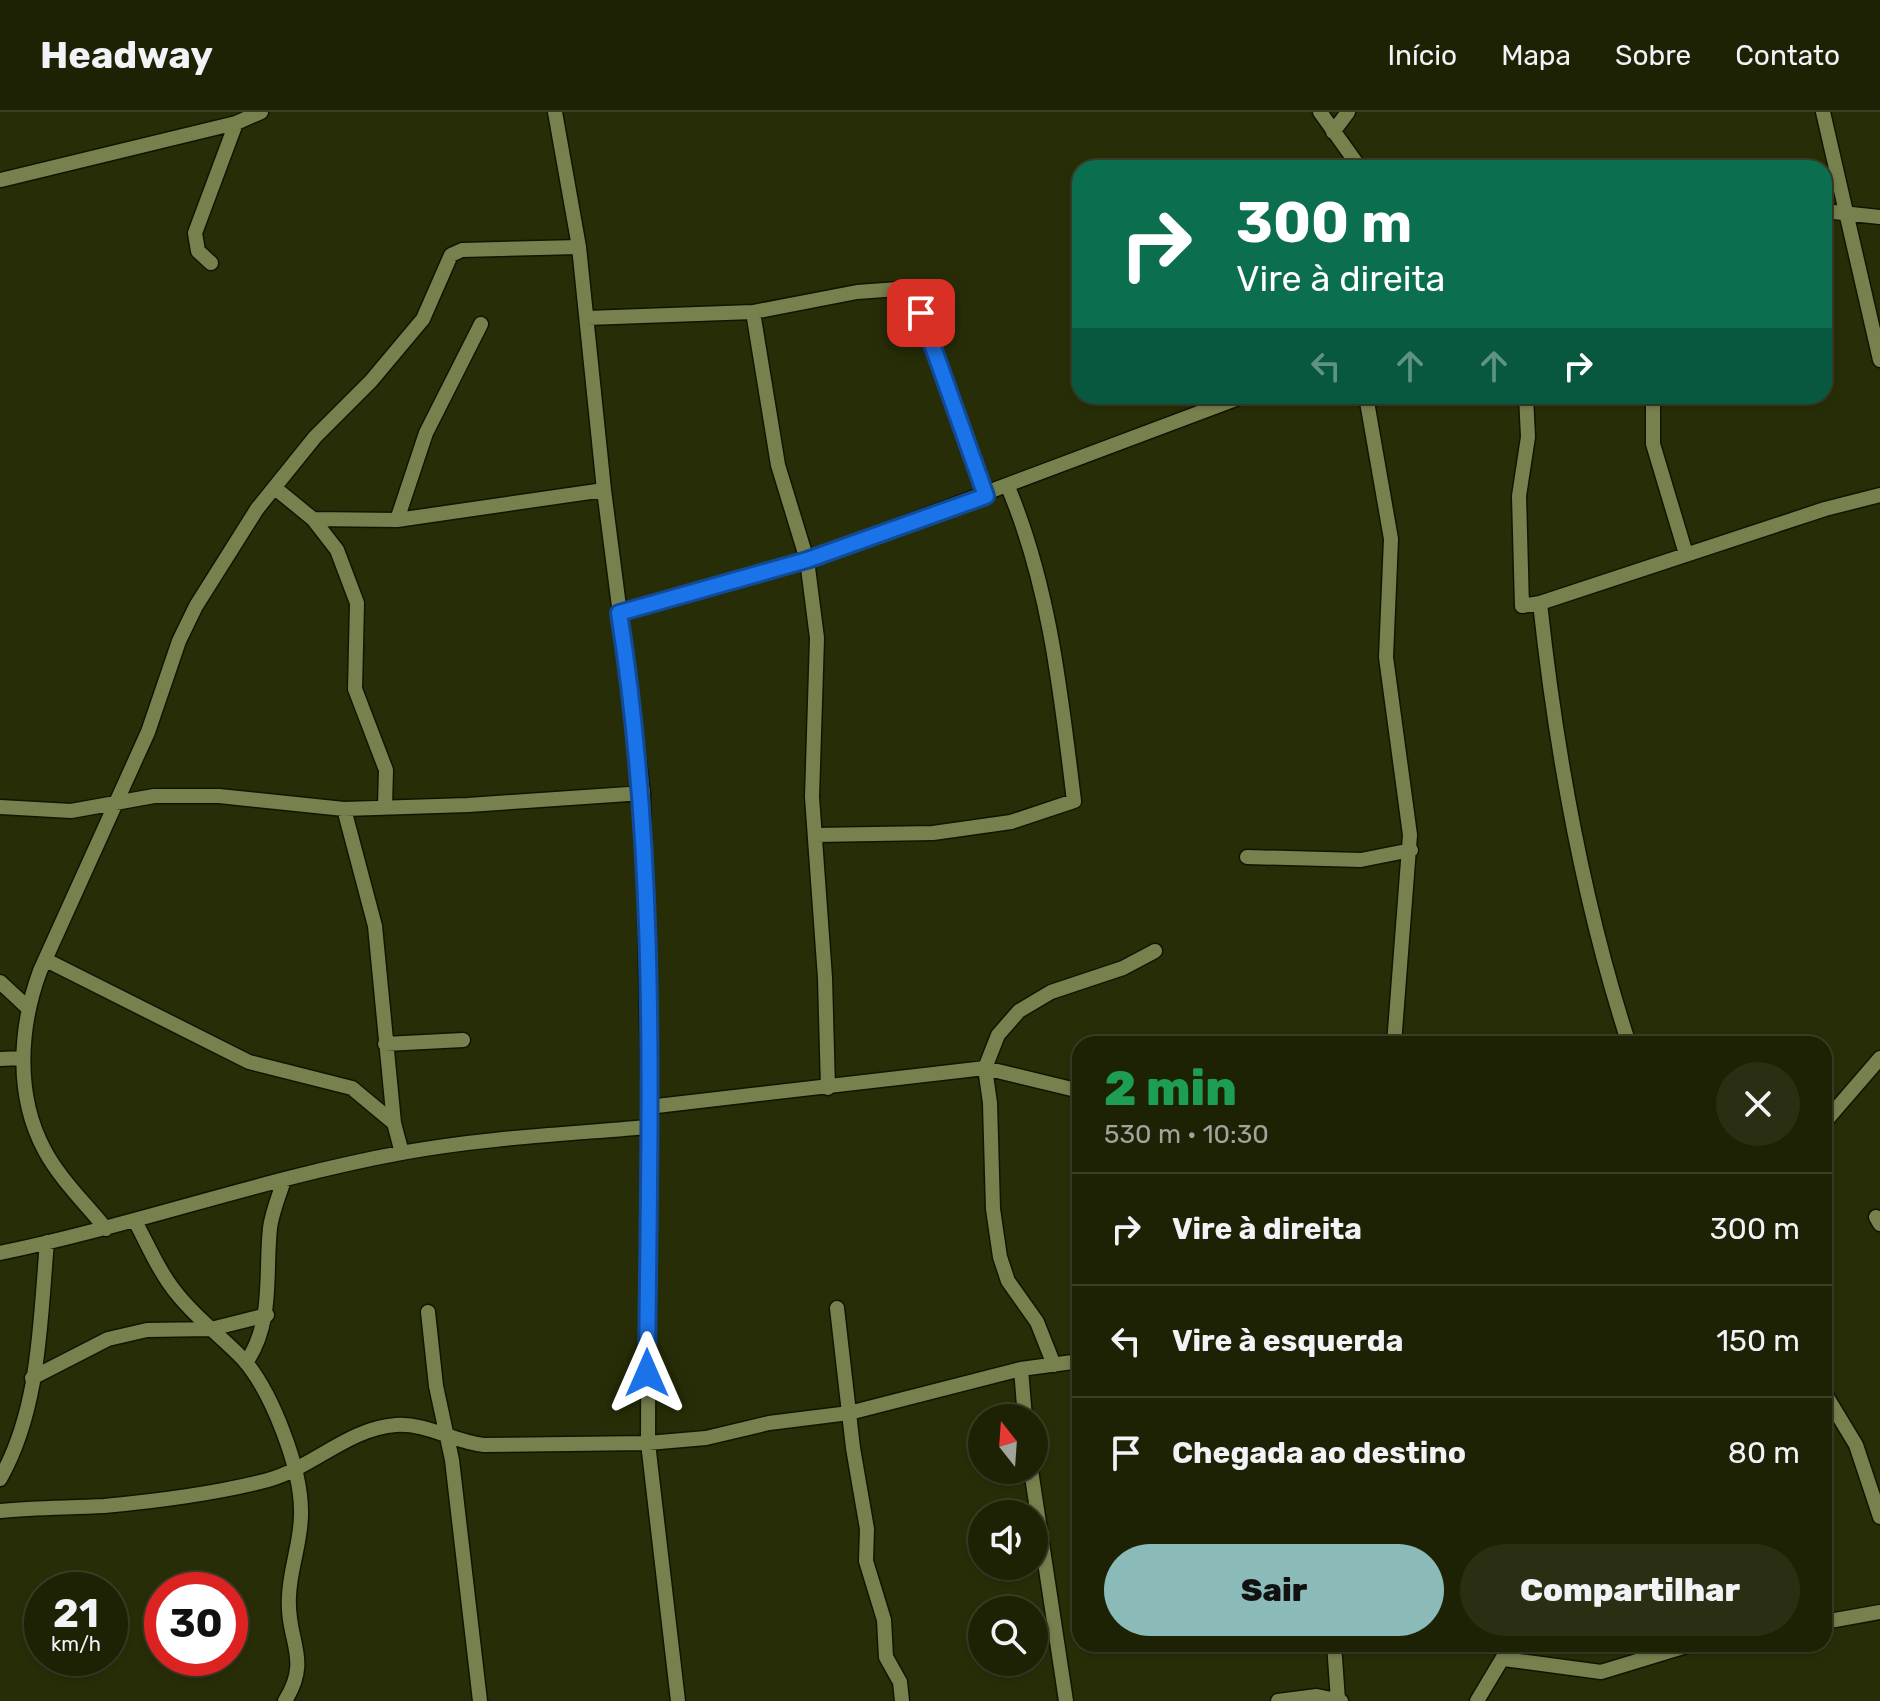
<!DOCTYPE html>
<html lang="pt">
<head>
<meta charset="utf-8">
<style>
  :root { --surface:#1d2205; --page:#2a2f13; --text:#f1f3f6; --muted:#a0a49a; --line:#3b3f27; --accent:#8bbbb9 }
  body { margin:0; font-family:Rubik,sans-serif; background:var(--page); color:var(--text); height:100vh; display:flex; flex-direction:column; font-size:30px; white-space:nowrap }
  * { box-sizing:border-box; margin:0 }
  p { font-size:26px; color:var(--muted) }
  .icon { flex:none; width:44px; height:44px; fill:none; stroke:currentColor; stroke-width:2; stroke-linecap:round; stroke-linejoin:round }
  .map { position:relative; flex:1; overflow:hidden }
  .details { position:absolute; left:1072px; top:924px; width:760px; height:616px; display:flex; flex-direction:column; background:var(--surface); border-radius:24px; box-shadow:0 2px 6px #0004,0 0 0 2px var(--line) }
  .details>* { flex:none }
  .banner { position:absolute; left:1072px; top:48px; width:760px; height:244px; border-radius:24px; box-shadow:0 2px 6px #0004,0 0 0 2px var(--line); background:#0b6e4f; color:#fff; overflow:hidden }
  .needle { width:52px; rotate:343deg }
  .controls { position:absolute; left:968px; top:1292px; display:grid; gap:16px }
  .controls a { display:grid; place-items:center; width:80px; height:80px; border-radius:50%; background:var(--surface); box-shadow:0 2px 6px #0004,0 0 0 2px var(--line); font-size:40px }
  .speed { position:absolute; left:24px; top:1460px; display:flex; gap:16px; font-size:40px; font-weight:700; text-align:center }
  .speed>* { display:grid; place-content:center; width:104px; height:104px; border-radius:50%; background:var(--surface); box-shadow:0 2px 6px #0004,0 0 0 2px var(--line); line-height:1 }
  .speed small { font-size:20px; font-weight:400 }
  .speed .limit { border:12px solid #d22; background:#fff; color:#111 }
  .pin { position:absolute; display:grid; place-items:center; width:68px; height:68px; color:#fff; margin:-34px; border-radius:16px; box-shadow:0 4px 12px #0006 }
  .me { position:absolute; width:88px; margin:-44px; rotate:0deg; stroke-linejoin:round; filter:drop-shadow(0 0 6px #0008) }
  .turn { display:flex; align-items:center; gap:28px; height:168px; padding:0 32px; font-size:36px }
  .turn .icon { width:104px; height:104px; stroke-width:2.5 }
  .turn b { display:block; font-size:56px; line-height:68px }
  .lanes { display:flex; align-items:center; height:76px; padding:0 32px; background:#0003; justify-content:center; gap:40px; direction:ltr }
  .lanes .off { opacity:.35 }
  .round { display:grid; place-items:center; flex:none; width:84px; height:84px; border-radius:42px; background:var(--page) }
  .head { display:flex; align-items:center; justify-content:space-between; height:136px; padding:0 32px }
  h1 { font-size:48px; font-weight:800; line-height:60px; color:#1e9e55 }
  .action { display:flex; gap:16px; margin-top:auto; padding:16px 32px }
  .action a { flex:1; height:92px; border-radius:48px; background:var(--accent); color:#111; font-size:32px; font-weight:800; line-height:92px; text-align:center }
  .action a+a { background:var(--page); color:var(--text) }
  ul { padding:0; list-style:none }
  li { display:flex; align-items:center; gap:24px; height:112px; padding:0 32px; border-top:2px solid var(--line) }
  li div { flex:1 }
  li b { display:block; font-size:30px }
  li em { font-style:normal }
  header { display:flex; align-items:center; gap:48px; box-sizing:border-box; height:112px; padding:0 40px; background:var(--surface); border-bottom:2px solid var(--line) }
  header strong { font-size:38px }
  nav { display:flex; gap:44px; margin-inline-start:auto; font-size:28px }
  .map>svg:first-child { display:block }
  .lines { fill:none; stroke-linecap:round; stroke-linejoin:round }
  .minor-casing { stroke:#111500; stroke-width:17 }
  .minor { stroke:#76814e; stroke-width:14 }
  .route-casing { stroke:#114b97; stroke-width:20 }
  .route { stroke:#1a73e8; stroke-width:14 }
</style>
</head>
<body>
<header>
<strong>Headway</strong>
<nav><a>Início</a><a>Mapa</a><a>Sobre</a><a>Contato</a></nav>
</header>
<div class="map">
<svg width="1880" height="1589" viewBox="0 0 1880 1589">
  <rect width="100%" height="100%" fill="#272e07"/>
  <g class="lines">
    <g class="minor-casing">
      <path id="minor" d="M555,0L579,135L604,378L643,681L649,1015L648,1331L678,1589
        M1320,0L1360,56
        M1823,0L1880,248
        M1333,20L1348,0
        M1,68L236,11L261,0
        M1824,99L1880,105
        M211,151L198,139L195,121L236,11
        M753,200L778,353L807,448L817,526L812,685L825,866L828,976
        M587,206L753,200L857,180L899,177L921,201L986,384
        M1366,284L1391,427L1386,545L1410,723L1394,932
        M1526,284L1528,325L1519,384L1522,494L1540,491L1825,397L1880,383
        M1653,284V332L1686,442
        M275,376L313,407L397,408L604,378
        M313,407L337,438L357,491L355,577L386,658L385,694
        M397,408L426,321L481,212
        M1540,491C1556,639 1583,791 1629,932
        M619,501L807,448L1244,284
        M0,695L71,699L154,684H219L344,697L468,693L643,681
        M344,697L375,814L394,1011L402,1041
        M815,723L933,721L1011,710L1074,689C1061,583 1050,475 1008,375
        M1247,745L1361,748L1411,738
        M46,848L249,950L352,976L394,1011
        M0,870L27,895
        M385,932L463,928
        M0,947L23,946
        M648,995L985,956L1080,979
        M1824,1011L1880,946
        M1876,1105L1880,1112
        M135,1109C148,1133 160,1162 178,1183C197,1207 222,1225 243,1247C272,1280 301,1356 301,1399C302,1428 290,1455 289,1484C286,1529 312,1546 285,1589
        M106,1117C86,1092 60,1067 45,1039C15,984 19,916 40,859L148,620L179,529L196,494L257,397L315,325L371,269L423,207L451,143L462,138L579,135
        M0,1141C135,1113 265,1066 401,1041C482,1026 567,1022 649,1015
        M837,1196L853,1336L867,1417L866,1449L884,1508L886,1545L900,1570L902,1589
        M428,1200L436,1274L452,1348L480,1589
        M246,1251C274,1209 265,1164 270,1116C272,1100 279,1084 284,1068
        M1054,1253L1037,1210L1008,1169L1000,1145L993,1097L990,991L985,956L998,923L1019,899L1051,880L1123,856L1155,839
        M1021,1257L1025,1306
        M32,1266L108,1227L147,1218L211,1217L267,1203
        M1824,1280L1856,1333L1880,1405
        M1031,1358L1066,1589
        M0,1367C40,1297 40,1209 47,1130
        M0,1399C35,1395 69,1396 104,1394C158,1389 215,1382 268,1368C312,1356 349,1316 396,1313C427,1311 454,1330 484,1333L648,1331L706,1326L769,1311L849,1301L1021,1257L1080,1249
        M1824,1510L1880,1500
        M1334,1532L1338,1588
        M1504,1547L1601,1560L1693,1532
        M1278,1589L1317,1584L1341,1589
        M1477,1589L1511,1532"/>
    </g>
    <use href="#minor" class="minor"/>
  </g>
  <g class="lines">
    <g class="route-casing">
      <path id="route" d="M647,1261C649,1008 659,752 619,501L807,448L986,384L921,201"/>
    </g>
    <use href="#route" class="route"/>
  </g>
</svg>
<div class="controls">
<a><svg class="needle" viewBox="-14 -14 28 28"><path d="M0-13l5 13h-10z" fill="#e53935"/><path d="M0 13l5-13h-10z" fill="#a0a49a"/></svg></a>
<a><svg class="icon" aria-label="sound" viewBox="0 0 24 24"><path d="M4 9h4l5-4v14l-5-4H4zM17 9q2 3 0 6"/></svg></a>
<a><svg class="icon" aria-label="search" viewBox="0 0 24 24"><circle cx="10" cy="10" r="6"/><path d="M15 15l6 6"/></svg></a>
</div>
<div class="speed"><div>21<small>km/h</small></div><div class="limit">30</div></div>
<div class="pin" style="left:921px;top:201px;background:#d93025"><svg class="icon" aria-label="arrive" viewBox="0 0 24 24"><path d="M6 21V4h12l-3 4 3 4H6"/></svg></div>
<svg class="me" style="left:647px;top:1261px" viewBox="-20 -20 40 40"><path d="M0-17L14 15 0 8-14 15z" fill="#1a73e8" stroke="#fff" stroke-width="4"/></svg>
<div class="banner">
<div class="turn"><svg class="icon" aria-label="right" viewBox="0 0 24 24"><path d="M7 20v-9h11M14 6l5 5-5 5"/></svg><div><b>300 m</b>Vire à direita</div></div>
<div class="lanes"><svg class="icon off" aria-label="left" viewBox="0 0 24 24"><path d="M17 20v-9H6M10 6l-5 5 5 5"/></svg><svg class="icon off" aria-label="ahead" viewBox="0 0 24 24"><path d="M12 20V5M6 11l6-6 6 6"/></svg><svg class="icon off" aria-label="ahead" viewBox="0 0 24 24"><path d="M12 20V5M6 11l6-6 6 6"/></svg><svg class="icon" aria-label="right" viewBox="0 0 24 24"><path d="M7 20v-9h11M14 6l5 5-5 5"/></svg></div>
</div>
<section class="details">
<div class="head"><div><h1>2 min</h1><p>530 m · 10:30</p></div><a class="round"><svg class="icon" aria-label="close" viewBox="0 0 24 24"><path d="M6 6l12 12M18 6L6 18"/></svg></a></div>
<ul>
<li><svg class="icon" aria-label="right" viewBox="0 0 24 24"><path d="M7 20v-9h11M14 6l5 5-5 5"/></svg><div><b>Vire à direita</b></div><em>300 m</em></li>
<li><svg class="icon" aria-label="left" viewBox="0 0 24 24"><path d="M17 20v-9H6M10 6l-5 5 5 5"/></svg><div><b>Vire à esquerda</b></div><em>150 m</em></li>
<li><svg class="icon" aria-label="arrive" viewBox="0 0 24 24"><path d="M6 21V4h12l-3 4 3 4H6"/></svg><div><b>Chegada ao destino</b></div><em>80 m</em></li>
</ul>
<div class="action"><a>Sair</a><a>Compartilhar</a></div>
</section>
</div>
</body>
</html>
